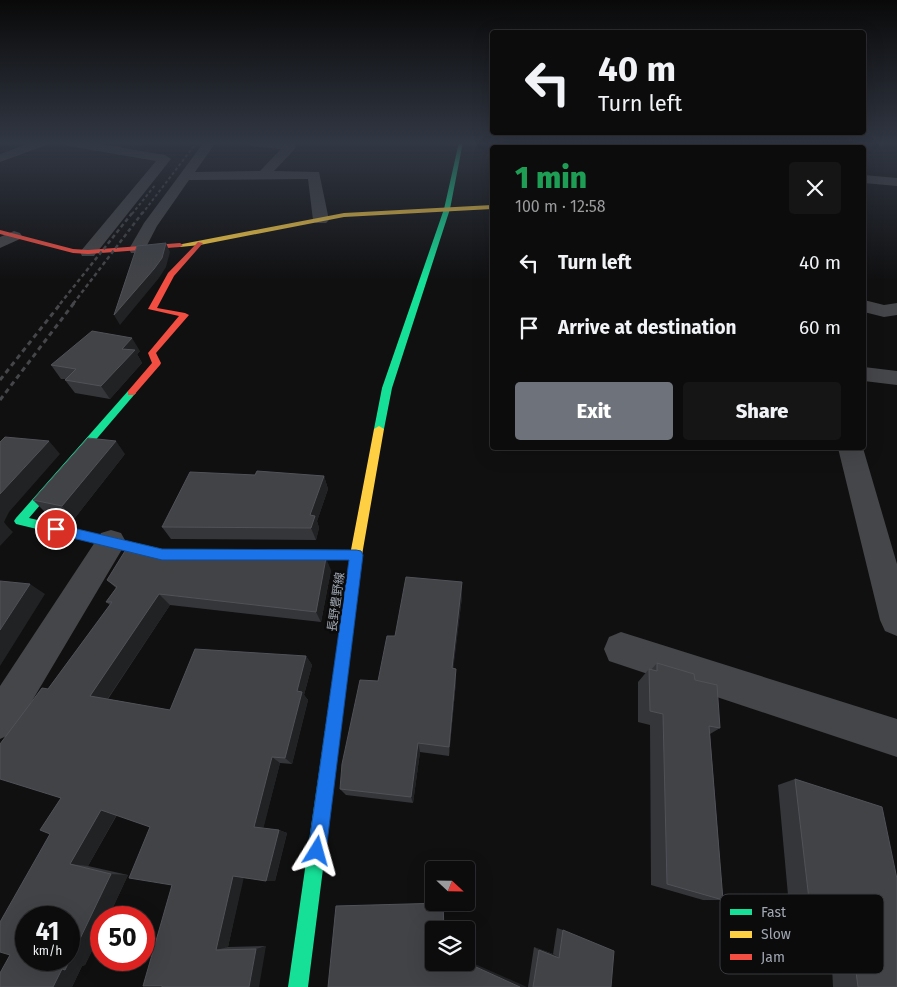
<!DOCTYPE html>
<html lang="en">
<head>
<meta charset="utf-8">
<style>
  :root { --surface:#0c0c0d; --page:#151516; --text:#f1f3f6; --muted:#9a9b9d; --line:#2c2c2e; --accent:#6e727a }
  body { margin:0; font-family:"Fira Sans","Noto Sans JP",sans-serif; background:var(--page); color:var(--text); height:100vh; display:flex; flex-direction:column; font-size:19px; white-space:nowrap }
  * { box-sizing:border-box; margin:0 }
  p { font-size:16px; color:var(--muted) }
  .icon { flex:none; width:28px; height:28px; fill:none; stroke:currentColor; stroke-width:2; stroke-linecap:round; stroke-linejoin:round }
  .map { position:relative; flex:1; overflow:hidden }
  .side { position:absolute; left:490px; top:145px; width:376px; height:305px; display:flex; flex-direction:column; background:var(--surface); border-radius:5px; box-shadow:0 5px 20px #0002,0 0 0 1px var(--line) }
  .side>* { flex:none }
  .guide { position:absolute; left:490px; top:30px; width:376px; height:105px; border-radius:5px; box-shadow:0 5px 20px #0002,0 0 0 1px var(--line); background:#0c0c0d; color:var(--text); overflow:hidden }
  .needle { width:32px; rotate:112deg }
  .fabs { position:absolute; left:425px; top:861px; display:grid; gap:10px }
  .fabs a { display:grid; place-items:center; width:50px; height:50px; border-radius:5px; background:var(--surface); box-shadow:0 5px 20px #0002,0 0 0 1px var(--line); font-size:25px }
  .speed { position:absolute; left:15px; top:906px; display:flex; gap:10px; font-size:25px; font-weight:700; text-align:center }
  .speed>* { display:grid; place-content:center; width:65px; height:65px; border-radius:50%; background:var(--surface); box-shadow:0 5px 20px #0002,0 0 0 1px var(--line); line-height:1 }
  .speed small { font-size:12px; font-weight:400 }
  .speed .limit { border:8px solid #d22; background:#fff; color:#111 }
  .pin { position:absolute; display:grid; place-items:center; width:42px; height:42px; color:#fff; margin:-21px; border:2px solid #fff; border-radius:50%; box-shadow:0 1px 5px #0007 }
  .me { position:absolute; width:55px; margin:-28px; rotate:8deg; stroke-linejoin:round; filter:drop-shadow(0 0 4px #0008) }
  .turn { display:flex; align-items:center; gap:18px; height:105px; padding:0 25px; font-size:22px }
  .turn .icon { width:65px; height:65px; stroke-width:2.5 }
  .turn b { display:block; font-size:35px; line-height:42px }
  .round { display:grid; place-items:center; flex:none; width:52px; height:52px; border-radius:5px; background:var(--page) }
  .head { display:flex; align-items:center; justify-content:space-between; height:85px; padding:0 25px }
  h1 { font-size:30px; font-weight:800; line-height:38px; color:#1e9e55 }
  .action { display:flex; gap:10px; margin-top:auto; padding:10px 25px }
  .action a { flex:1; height:58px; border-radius:5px; background:var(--accent); color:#fff; font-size:20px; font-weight:800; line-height:58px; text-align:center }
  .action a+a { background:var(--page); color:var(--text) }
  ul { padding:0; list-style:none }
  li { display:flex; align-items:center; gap:15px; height:65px; padding:0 25px }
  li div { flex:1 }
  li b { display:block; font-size:19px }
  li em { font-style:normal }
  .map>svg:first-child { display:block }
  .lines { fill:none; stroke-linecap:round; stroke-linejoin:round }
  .street { fill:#454649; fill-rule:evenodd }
  .fast { fill:#16e098; fill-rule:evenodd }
  .slow { fill:#ffcf43; fill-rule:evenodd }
  .jam { fill:#f24e42; fill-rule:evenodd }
  .rail-far2 { stroke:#454649; stroke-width:2; stroke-dasharray:3 2.5; stroke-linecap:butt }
  .rail-far1 { stroke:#454649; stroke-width:2.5; stroke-dasharray:4 3; stroke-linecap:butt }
  .rail { stroke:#454649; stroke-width:3; stroke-dasharray:5 4; stroke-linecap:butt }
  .wall { fill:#35363a }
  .shaded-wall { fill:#212224 }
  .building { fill:#414347; stroke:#505258; fill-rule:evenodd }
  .route { fill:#1a73e8; stroke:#114b97 }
  .labels { text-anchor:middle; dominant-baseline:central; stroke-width:5; stroke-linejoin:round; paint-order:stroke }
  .street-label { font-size:12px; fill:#a0a7b2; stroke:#0b0b0c }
  .key { fill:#0b0b0c; stroke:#383a3e; stroke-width:1 }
  .key-label { font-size:14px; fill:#a0a7b2 }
</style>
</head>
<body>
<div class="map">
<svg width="897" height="987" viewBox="0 0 897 987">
  <rect width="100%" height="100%" fill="#101011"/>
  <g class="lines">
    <path class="street" d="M33,142H51L49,144L0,162V154Z
      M62,142H89L165,155L171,159L94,256H82L80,252L156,161L68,146Z
      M204,142H216L195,172L260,171L281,149L252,146L246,142H280L294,144L296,147L294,150L274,171L319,172L329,220L326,223H316L313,220L308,179L189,180L157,226L143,253H131L129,249L144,223Z
      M540,142H571L591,145L593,148H559L542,144Z
      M612,142H624L622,148H610Z
      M864,175L897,178V186L864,183Z
      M14,231L20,233L22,236L20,239L0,248V237Z
      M864,300L884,305L897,303V315L884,317L864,312Z
      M864,367L897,371V385L864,381Z
      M838,448H863L897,564V636L885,631L880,620Z
      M111,530L121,533L126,542L121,551L13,733L0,739V686L101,533Z
      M621,632L897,719V757L609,661L604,649L609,637Z"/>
    <path class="fast" d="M459,142H463L450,209L392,388L384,429L379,432L374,429L382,388L444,209Z
      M131,390L136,393L134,395L29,518L162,549L356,550L360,551L362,555L360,559L356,560L162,559L16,524L14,521L16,518L128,391Z
      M346,626L351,628L353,633L308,987H288L339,633L341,628Z"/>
    <path class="slow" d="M492,205V209L344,217L200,245L180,247L177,245L344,213Z
      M379,426L384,429L362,555L353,633L351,638L346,640L341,638L339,633L350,555L374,429Z"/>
    <path class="jam" d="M0,230L73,249L88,250L180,243L183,245L180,247L88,254L73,253L0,234Z
      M198,242L203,243L174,276L157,308L185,313L189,315L156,353L161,363L160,365L134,395H128V391L152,363L148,353L179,316L148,309L168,273Z"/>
    <path class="rail-far2" d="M132,214L156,184
      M142,214L197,142"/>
    <path class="rail-far1" d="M60,304L133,212
      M73,304L143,212"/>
    <path class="rail" d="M0,380L61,303
      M0,400L74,303"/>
  </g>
  <path class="wall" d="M783,142H825L828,148H785Z
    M140,351L137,354L142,363L110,399L75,393L65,380L66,379H61L51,365Z
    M125,454L74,519L46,513L33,500Z
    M255,475L324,476L328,489L317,521L319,528L316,540L171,539L162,527Z
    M152,557L331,570L321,622L170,605L108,699L170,710L306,656L312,665L304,695L308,700L292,764L280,763L263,828L279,830L287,833L275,881L243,878L228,947L266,946L162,987L172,885L150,827L117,815L88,866L128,875L108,918H101V932L85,965L82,966L72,987H0L10,955L50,834L61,798L48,689L110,605L106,602L116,588L107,580Z
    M462,597L453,668L456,681L449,756L420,752L413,803L346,795L340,789L378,681Z
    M657,663L695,680L720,728L710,734L723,900H703L651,885L650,725L638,722V682L649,669L651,670Z
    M795,779L897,987H833L832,967L789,951L786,906H789L778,785Z
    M557,928L563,930L611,987H528L534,947L553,954Z"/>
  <path class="shaded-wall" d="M166,243L170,252L166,267L159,278L120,325L114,315Z
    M132,338L140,351L137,354L142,363L110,399L101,386L122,349Z
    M49,441L60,454L9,512L4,522L7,526L13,532L0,546V494Z
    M116,441L125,454L74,519L62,506Z
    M324,476L328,489L317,521L319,528L316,540L311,528L310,515Z
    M326,558L331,570L321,622L316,612Z
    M462,582V597L452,680V668Z
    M30,584L45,594L0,666V630Z
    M159,594L170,605L104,704L90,696Z
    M306,656L312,665L304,695L308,700L292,764L285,758L297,691Z
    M456,669V681L449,756V747Z
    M418,743L420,752L413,803L411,797Z
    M272,757L280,763L263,830L254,827Z
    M101,810L117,814L88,866L70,864Z
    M279,830L287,833L275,881H266Z
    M111,874L128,875L108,918H101V932L85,965L82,966L72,987H53Z
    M233,876L244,877L228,947L216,950Z
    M266,946L259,987H249L256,949Z
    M534,947L553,954L559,958L539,950Z
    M466,960L527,987H520L465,962H466Z"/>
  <path class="building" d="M794,142H825L828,148H796Z
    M166,243L162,258L154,269L114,315L137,246Z
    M92,331L132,338L122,349L135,350L101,386L65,380L76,369L51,365Z
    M5,437L49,441L0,494V442Z
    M88,438L116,441L62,506L33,500Z
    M257,471L324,476L310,515L315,516L311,528L162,527L190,472L255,475Z
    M125,551L152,557L326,558L316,612L159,594L90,696L170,710L195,649L306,656L297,691L302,692L285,758L272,757L254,827L279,830L266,881L233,876L216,950L256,949L249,987H162V986H143L172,885L129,878L150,827L101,810L70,864L111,874L65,970L62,969L53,987H0V973L10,955L0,952V922L50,834L40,830L61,798L0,779V744L42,688L48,689L112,602H106L117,587L107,580ZM26,918H69V960H26Z
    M406,577L462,582L452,668L456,669L449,747L418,743L411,797L340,789L342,764L360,680L378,681L387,636H395Z
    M0,581L30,584L0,630Z
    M657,663L694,674L695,680L717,685L720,728L709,726L723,900L667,884L663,714L650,711L649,669L657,671Z
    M795,779L882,807L897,879V987H858L856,972L810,954L806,906L810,908Z
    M443,903L444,930H434V962H465L520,987H328L336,906Z
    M563,930L614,951L611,987H533L539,950L559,958Z"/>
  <linearGradient id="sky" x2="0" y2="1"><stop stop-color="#090909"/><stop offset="0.51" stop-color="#313743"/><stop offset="1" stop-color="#313743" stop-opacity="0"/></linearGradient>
  <rect width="897" height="280" fill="url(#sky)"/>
  <path class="route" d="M56,524L162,549L356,550L361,551L363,555L326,851L323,857L317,860L310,857L308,851L349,560H162L52,533L50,529L52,526Z"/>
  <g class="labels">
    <g class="street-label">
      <text transform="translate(336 602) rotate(-82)">長野豊野線</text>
    </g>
  </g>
  <rect x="720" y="894" width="164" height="80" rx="8" class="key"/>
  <rect x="730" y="909" width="22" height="6" fill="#16e098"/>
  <rect x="730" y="931" width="22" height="7" fill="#ffcf43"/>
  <rect x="730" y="954" width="22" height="6" fill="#f24e42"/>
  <g class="key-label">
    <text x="761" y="917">Fast</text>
    <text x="761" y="939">Slow</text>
    <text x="761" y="962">Jam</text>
  </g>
</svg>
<div class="fabs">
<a><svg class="needle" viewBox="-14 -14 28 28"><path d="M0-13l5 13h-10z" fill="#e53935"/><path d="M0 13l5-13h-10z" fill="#9a9b9d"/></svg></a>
<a><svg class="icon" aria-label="layers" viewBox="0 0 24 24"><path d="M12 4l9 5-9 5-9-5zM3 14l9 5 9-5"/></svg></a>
</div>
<div class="speed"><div>41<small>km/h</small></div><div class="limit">50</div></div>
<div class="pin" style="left:56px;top:529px;background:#d93025"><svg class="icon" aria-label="arrive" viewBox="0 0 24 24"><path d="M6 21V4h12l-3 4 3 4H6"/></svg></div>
<svg class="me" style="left:317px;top:851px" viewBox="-20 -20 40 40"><path d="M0-17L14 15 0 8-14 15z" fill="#1a73e8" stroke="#fff" stroke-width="4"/></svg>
<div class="guide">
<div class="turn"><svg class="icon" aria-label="left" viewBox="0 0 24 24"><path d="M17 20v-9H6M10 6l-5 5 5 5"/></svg><div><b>40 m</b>Turn left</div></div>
</div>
<section class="side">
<div class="head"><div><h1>1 min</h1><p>100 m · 12:58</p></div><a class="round"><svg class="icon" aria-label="close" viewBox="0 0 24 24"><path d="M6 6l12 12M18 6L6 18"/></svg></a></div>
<ul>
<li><svg class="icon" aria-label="left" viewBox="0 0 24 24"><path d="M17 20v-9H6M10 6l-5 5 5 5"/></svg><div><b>Turn left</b></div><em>40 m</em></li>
<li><svg class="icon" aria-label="arrive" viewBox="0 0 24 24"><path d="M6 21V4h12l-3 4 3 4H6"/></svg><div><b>Arrive at destination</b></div><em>60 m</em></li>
</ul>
<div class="action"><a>Exit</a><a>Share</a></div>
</section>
</div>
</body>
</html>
